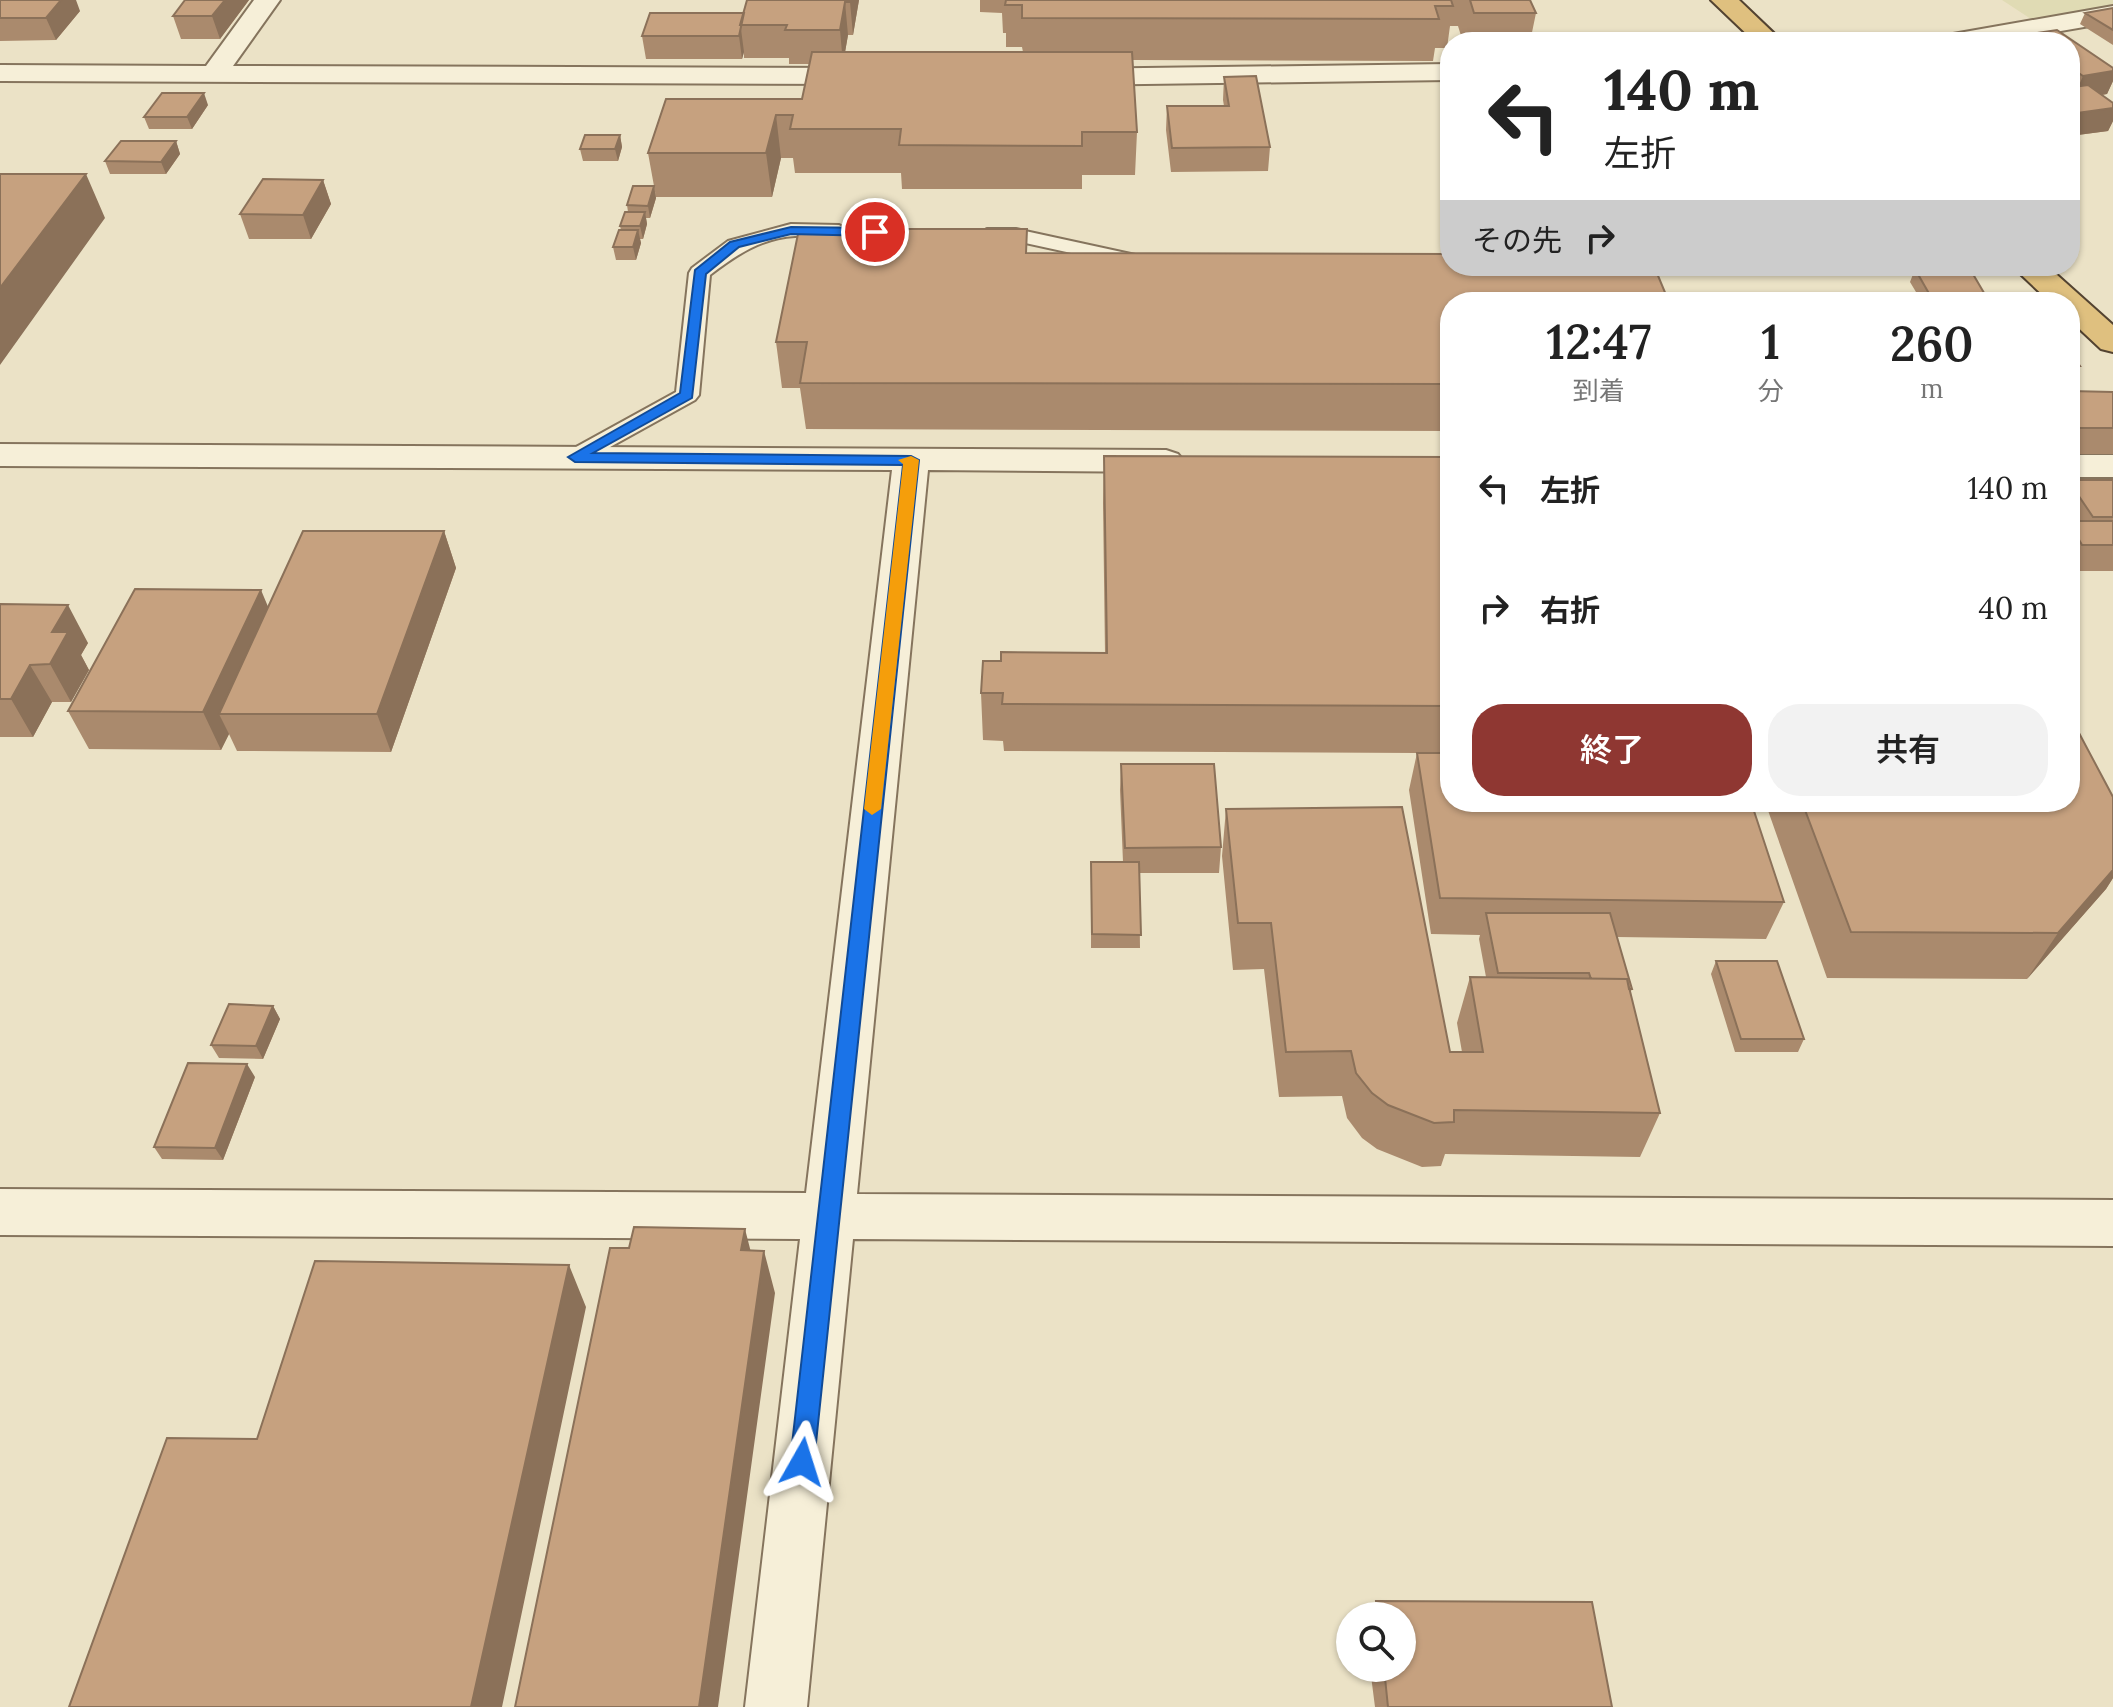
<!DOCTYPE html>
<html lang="ja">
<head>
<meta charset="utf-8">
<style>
  :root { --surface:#fff; --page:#f2f2f2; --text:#222; --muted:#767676; --accent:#8f3732 }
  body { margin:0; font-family:Lora,"Noto Sans JP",serif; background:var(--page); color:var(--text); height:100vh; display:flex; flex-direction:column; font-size:30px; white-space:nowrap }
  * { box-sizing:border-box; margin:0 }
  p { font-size:26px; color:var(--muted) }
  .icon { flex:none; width:44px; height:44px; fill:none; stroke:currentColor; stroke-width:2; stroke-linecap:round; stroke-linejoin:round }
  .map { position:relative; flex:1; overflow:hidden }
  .drawer { position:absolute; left:1440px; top:292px; width:640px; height:520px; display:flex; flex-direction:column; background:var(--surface); border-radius:32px; box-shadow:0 2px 6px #0004 }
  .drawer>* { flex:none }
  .hud { position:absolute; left:1440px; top:32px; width:640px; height:244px; border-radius:32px; box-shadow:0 2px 6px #0004; background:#fff; color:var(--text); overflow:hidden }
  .controls { position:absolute; left:1336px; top:1602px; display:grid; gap:16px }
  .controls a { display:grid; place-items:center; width:80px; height:80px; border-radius:50%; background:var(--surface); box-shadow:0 2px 6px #0004; font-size:40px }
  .pin { position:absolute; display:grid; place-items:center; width:68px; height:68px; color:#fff; margin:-34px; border:4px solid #fff; border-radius:50%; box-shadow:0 2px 8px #0007 }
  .me { position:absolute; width:88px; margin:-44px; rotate:6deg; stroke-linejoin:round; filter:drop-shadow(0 0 6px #0008) }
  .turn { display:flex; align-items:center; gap:28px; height:168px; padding:0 32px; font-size:36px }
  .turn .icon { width:104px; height:104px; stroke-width:2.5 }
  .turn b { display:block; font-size:56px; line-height:68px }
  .then { display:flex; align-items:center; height:76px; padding:0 32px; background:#0003; gap:16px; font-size:30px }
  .eta { display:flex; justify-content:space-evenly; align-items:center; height:136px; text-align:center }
  .eta b { font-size:48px; font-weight:600; line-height:56px }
  .button { display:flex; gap:16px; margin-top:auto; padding:16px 32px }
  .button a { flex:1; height:92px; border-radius:32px; background:var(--accent); color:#fff; font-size:32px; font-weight:600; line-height:92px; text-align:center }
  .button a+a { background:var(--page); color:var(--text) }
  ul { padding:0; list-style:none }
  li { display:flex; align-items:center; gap:24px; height:120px; padding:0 32px }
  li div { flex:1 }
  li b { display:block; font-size:30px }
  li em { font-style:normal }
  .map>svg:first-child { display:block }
  .farmland { fill:#e0dbb4 }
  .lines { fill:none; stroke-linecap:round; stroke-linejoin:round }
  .service-casing { stroke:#85745d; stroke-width:4 }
  .minor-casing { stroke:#85745d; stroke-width:4 }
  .trunk-casing { stroke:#534331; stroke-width:4 }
  .service { fill:#f6efd8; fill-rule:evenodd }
  .minor { fill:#f6efd8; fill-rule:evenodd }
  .trunk { fill:#dfc07f; fill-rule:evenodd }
  .wall { fill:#aa8a6d }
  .shaded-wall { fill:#8b7159 }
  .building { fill:#c6a17f; stroke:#8b7159; stroke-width:2 }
  .route { fill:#1a73e8; stroke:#114b97; stroke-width:2 }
  .slow { fill:#f59e0b }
</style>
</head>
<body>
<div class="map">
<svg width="2113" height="1707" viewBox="0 0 2113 1707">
  <rect width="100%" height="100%" fill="#ebe2c6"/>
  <path class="farmland" d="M2002,0H2113V8L2031,19Z"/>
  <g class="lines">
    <g class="service-casing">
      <path id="service" d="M791,224L839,225L849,231C838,244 810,235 795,236C761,238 736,255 710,275L699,395L695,400L583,462H567L563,457L567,452L676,392L689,273L692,268L728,241Z
        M987,229H1016L1140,256L1151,262L1140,268L1016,241L980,239L977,235Z"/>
    </g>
    <g class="minor-casing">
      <path id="minor" d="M254,0H280L233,66L868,68L877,70L881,76L877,82L868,84L0,81V65L206,66Z
        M2113,6V22L1997,42H1940L1944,36L1953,34Z
        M1450,64V80L1072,85L1063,83L1059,77L1063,71L1072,69Z
        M0,444L1166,450L1178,454L1184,461L1178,468L1166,472L928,470L857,1194L2113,1200V1246L853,1239L807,1707H745L800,1239L0,1235V1189L806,1193L892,470L0,466Z
        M2070,455H2113V477H2070Z"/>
    </g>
    <g class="trunk-casing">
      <path id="trunk" d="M1711,0H1739L1783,42H1755Z
        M2012,266H2047L2113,325V352L2101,349L2070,320V302H2050Z"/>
    </g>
    <use href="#service" class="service"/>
    <use href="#minor" class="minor"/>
    <use href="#trunk" class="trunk"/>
  </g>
  <path class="wall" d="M0,0L80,11L56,40L0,41Z
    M185,0H249L220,39H181L173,16Z
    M859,0L853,35H848L845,52H1023L1022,47H1006V33H1003L1002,13L980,12V0H1530L1536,13L1530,42H1463L1458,26H1450L1447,48H1435L1433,61L1132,60L1137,132L1135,175H1082V189H902L901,173H795L793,158H781L772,197H656L648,153L802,99L809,64H789V58H744V52L742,59H646L642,36L744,13Z
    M2113,8V45L2080,24L2085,13Z
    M2057,30L2113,68V81L2107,94L2102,95L2113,103V121L2108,131L2070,136V42H2020L2023,35Z
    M1224,77L1270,147L1268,171L1171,172L1166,130L1167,106H1224L1223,100Z
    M208,105L192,129H149L144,117Z
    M620,135L622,147L618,161H583L580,149Z
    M176,141L180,154L166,174H110L105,161Z
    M323,180L331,204L311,239H249L240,214Z
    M654,186L656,198L650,218H646L647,224L643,239H640L641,243L636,260H616L613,247L621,230L620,226L628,212L627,205Z
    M1027,229V253L1450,302V431L806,429L800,388H782L776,342Z
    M1915,269L1987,298L1985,302H1922L1910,282Z
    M2070,351L2080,366L2070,387Z
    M2070,391L2113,392V454H2070Z
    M1104,456L1450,457V802L1784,902L1766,939L1617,937L1632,989L1630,993L1660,1113L1640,1157L1445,1154L1441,1166L1422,1167L1377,1149L1362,1138L1347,1118L1342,1096L1279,1097L1264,969L1233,970L1222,856L1226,809L1450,1052H1462L1457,1023L1470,977H1486L1479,939L1480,935L1431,934L1409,790L1417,753L1004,751L1003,741L983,740L981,693L1001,661L1105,653L1103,503Z
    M2070,480H2113V571H2070Z
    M444,531L456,568L391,752L237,751L229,734L221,750L89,749L68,711L268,606Z
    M0,604L88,643L81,655L89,670L71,702H52L33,737H0Z
    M1121,764L1221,847L1219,873H1139L1140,948H1091V862H1123L1120,790Z
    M2113,797V878L2106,889L2027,979L1827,978L1765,802H2070Z
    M1716,961L1804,1039L1798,1052H1735L1711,974Z
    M273,1006L280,1019L263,1059L219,1058L211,1045Z
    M255,1077L223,1160L162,1159L154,1147Z
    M1376,1601L1612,1707H1375L1370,1668H1402V1616H1371Z"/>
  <path class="shaded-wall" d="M51,0H76L80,11L56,40L46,18Z
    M225,0H249L220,39L212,16Z
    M850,0H859L853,35L850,2Z
    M845,2L848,35L843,64L840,30Z
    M741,29L744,52L742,59L739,36Z
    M2113,71V81L2107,94L2073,99L2083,76Z
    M204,93L208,105L192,129L187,117Z
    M2113,108V121L2108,131L2070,136V114Z
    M776,115L781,158L772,197L766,153Z
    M620,135L622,147L618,161L615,149Z
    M176,141L180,154L166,174L161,162Z
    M86,174L105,218L0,365V288Z
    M323,180L331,204L311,239L303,215Z
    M654,186L656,198L650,218L648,206Z
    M645,212L647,224L643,239L640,226Z
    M638,230L641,243L636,260L633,247Z
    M444,531L456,568L391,752L377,714Z
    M261,590L277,628L219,714L229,734L221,750L203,712Z
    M68,605L88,643L81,655L89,670L71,702L50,664L52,632Z
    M30,665L52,702L33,737L11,699Z
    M2113,870V878L2106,889L2027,979L2058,933Z
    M273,1006L280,1019L263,1059L256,1046Z
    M247,1064L255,1077L223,1160L215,1148Z
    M745,1229L756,1272L741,1250Z
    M764,1251L775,1293L718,1707H699Z
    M569,1265L586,1307L502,1707H471Z"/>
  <path class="building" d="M0,0H61L46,18H0Z
    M185,0H225L212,16H173Z
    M747,0H850V2H845L840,30H785L787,25H740Z
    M1006,0H1451L1453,6H1435L1439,19L1022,18V5H1005Z
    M1470,0H1530L1536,13H1474Z
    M2113,8V30L2085,13Z
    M650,13H744L739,36H642Z
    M2057,30L2113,68V71L2083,76L2070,67V42H2033L2023,35Z
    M812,52H1132L1137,132H1082V146L899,145L901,129H790L793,115H776L766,153H648L666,99H802Z
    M1256,76L1270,147L1172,148L1167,106H1229L1224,77Z
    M2070,84L2074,87L2088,85L2113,103V108L2070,114Z
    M162,93H204L187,117H144Z
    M585,135H620L615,149H580Z
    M121,141H176L161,162L105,161Z
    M0,174H86L0,288Z
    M263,179L323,180L303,215L240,214Z
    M633,186H654L648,206L627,205Z
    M625,212H645L640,226H620Z
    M799,229H1027L1026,253L1450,254V266H1654L1669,302H1450V384L800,383L807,342H776Z
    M619,230H638L633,247H613Z
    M1915,269H1970L1987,298L1931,297Z
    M2070,351L2080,366H2070Z
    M2070,391L2113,392V428H2070Z
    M1104,456L1450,457V706L1002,704L1003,693H981L983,661H1001V652L1107,653Z
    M2070,480H2113V517H2093L2070,483Z
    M2070,521H2113V545H2082L2070,524Z
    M303,531H444L377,714H219Z
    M135,589L261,590L203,712L68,711Z
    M0,604L68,605L52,632H68L50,664L30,665L11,699H0Z
    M2070,716L2113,797V870L2058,933L1851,932L1802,802H2070Z
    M1417,753H1450V802H1751L1784,902L1440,898Z
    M1121,764H1214L1221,847L1125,848Z
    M1402,807L1450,1052H1483L1470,977L1627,979L1660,1113L1454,1110V1122L1434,1123L1388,1105L1372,1093L1356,1073L1351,1051L1286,1052L1271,923H1238L1226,809Z
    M1091,862H1139L1141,935L1092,934Z
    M1486,913H1610L1632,989H1629L1627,979H1591L1589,973H1498Z
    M1716,961H1777L1804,1039H1741Z
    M229,1004L273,1006L256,1046L211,1045Z
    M188,1063L247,1064L215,1148L154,1147Z
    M634,1227L745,1229L741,1250L764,1251L699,1707H515L610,1248H629Z
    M315,1261L569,1265L471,1707H69L167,1438L257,1439Z
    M1376,1601L1592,1602L1612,1707H1388L1384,1668H1402V1616H1378Z"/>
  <path class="route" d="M791,227L875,228L881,232L875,236L791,234L739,247L706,274L692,398L593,453L911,456L919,460L814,1462L810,1470L802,1473L793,1470L790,1462L903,465L575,462L568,457L680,393L695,270L730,242Z"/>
  <path class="slow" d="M911,456L919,460L881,809L872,815L864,809L903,464L898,460Z"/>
</svg>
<div class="controls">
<a><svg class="icon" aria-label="search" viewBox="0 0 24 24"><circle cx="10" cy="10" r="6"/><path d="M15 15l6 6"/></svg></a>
</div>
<div class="pin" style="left:875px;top:232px;background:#d93025"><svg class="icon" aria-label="arrive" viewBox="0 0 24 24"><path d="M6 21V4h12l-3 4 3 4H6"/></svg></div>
<svg class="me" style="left:802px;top:1462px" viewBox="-20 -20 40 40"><path d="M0-17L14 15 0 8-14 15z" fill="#1a73e8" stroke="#fff" stroke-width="4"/></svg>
<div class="hud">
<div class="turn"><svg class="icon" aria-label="left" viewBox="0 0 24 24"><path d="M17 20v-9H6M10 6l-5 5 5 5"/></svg><div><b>140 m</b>左折</div></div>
<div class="then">その先<svg class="icon" aria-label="right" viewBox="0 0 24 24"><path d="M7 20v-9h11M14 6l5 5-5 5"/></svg></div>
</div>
<section class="drawer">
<div class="eta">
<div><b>12:47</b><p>到着</p></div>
<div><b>1</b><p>分</p></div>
<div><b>260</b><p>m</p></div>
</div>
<ul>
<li><svg class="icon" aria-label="left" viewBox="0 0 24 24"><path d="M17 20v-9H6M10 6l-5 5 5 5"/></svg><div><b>左折</b></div><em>140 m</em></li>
<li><svg class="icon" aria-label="right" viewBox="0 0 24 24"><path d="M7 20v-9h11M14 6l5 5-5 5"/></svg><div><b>右折</b></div><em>40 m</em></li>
</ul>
<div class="button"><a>終了</a><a>共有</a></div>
</section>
</div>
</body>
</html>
